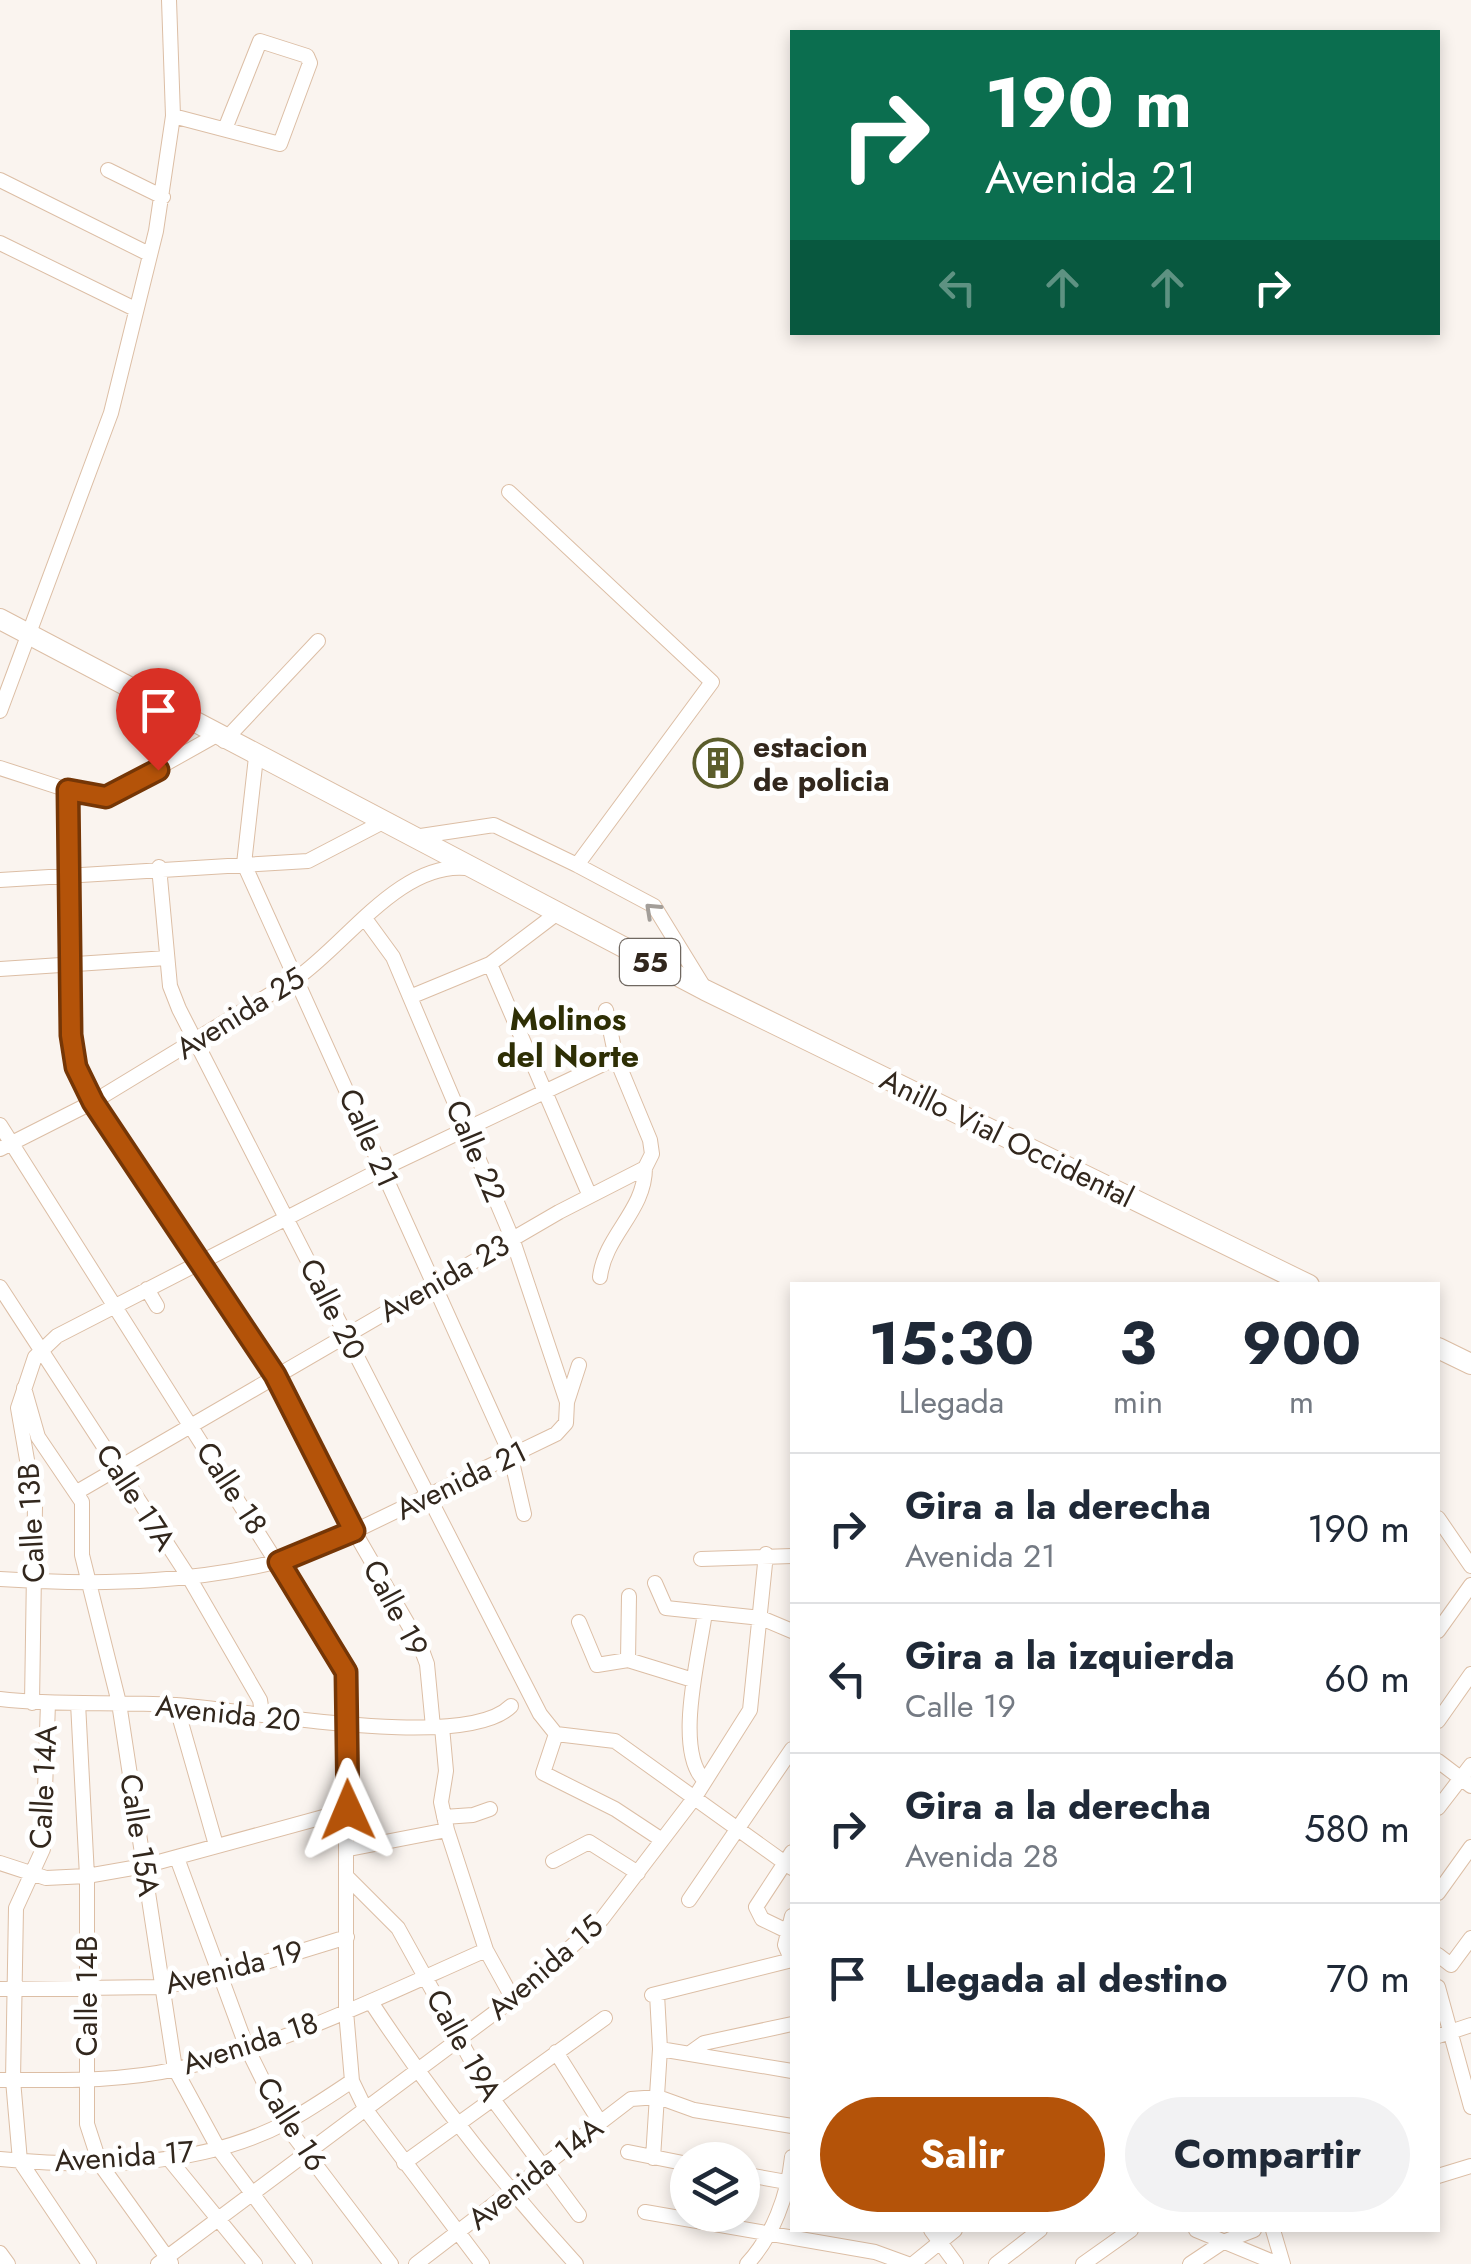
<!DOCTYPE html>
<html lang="es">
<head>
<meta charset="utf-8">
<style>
  :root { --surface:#fff; --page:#f2f2f3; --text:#1f2937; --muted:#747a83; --line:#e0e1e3; --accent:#b45309 }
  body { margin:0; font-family:Jost,sans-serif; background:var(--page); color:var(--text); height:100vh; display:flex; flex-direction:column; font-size:38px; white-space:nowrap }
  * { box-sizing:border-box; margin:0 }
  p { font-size:32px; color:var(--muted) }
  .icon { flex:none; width:55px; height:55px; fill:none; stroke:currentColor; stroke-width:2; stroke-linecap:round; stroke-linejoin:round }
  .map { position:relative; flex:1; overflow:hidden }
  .panel { position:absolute; left:790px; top:1282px; width:650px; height:950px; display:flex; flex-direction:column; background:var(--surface); border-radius:0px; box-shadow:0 5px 15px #0003 }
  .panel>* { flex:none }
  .top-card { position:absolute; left:790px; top:30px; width:650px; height:305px; border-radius:0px; box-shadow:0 5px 15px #0003; background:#0b6e4f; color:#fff; overflow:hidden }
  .tools { position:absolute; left:670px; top:2142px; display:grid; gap:20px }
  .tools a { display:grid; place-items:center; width:90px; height:90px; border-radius:50%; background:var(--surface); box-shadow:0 5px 15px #0003; font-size:50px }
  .pin { position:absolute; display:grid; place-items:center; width:85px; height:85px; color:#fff; margin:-102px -42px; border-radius:50% 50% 50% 0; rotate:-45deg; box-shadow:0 0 10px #0007 }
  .pin .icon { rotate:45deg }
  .me { position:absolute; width:110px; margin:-55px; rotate:359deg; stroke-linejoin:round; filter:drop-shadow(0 0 8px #0008) }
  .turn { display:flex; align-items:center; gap:35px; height:210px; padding:0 30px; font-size:45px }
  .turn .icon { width:130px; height:130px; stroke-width:2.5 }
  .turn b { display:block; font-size:70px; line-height:85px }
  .lanes { display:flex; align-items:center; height:95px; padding:0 30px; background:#0003; justify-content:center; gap:50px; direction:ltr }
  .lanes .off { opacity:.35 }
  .eta { display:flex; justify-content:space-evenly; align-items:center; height:170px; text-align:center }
  .eta b { font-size:60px; font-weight:700; line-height:70px }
  .button { display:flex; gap:20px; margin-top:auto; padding:20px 30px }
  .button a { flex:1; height:115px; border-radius:60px; background:var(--accent); color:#fff; font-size:40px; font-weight:700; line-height:115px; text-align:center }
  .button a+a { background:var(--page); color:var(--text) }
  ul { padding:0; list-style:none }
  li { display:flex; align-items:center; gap:30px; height:150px; padding:0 30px; border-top:2px solid var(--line) }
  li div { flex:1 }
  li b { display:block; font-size:38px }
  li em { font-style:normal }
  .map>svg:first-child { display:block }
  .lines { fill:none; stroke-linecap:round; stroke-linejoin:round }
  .minor-casing { stroke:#dcbea5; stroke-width:16 }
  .highway-casing { stroke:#dcbea5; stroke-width:22 }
  .minor { stroke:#fff; stroke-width:14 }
  .highway { stroke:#fff; stroke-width:20 }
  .oneway { stroke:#a39e99 }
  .route-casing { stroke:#753606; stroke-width:25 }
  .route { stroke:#b45309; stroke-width:18 }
  .labels { text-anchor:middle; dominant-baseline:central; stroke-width:10; stroke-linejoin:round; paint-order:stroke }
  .shield { fill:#fff; stroke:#706861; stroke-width:2.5 }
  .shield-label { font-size:28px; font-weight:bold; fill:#32271d }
  .poi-label { font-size:30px; font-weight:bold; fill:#32271d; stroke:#fff; text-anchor:start }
  .street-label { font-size:30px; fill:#32271d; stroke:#fff }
  .neighbourhood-label { font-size:32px; font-weight:bold; fill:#2e2f05; stroke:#fff }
</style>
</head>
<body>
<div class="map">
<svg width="1471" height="2264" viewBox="0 0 1471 2264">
  <rect width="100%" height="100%" fill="#faf4ef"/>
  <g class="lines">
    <g class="minor-casing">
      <path id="minor" d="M173,116L280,144L310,63L307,56L260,41L225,129
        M108,170L163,197
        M0,180L149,254
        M0,243L135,309
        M509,492L712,682L577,865
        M0,711L111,413L156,231L173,116L169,0
        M224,741L318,641
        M256,757L244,864L510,1453L524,1514
        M0,768L68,790L106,797L215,736
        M68,790L71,1035L84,1087L275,1375L354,1531L420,1645L427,1664L433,1727
        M414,837L494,825L577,865L654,906L705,989
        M159,867L170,986L179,1009L540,1714L556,1734
        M0,880L308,861L381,823
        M490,964L589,1194
        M0,969L167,958
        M410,997L490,964L556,914
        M0,1125L346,1672V2011L352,2081L366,2110L482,2264
        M0,1149L93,1102L297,978C347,943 400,862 466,868
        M600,1277C605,1235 645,1211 645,1168
        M0,1287L190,1579L260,1700L262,1713
        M147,1289L157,1306
        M24,1388L38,1437L82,1502V1555L119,1703L175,2069L218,2148L305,2264
        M567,1402L579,1365
        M77,1492L559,1212L645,1168L652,1154L650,1140L616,1058L606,1010
        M1438,1518L1471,1566
        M701,1559L792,1556
        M0,1579C105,1586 205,1583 307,1554L556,1434L566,1423L567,1402L512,1238L393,957L366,920
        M655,1583L666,1608L761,1618L792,1631
        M705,1612C700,1653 673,1751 705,1781
        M579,1622L597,1665L628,1660L693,1680
        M1438,1631L1471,1585
        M628,1660L629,1596
        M0,1699C58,1706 117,1701 175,1705C243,1709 464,1753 511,1706
        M32,1703L35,1506L18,1408L35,1357L57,1336L384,1168L616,1058
        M48,1703L43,1849L16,1908L13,2080L20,2161L89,2264
        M78,1703L87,1876V2124L100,2164L171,2263
        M176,1705L216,1845
        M1438,1721L1471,1674
        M442,1727L446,1771L441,1802L447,1830L486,1950L513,1999
        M556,1734L615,1741L792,1868
        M556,1734L543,1773L615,1809L662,1840
        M1438,1761L1471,1786
        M1438,1808L1471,1765
        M444,1817L473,1815L490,1809
        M349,1849L447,1830
        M177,1858L247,2048L284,2123L391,2264
        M553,1861L589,1842L638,1873
        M0,1863L46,1878L87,1876L144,1866L349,1810
        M348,1878L398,1928L492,2098L579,2215
        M1438,1893L1471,1847
        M689,1900L792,1749
        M792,1916L785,1945L792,1961
        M787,1931L762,1919L756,1907L792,1852
        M1438,1955L1451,1965L1471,1938
        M1438,1987L1471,2107
        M0,1989L160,1987L220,1976L347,1937
        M652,1995L792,1960
        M371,2002C432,2095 501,2182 576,2264
        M1438,2036L1471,2025
        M660,2049L792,2071
        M556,2052L600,2122
        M690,2053L704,2043L792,2024
        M0,2080C58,2080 119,2082 177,2069C284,2045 386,1994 486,1950
        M628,2152L688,2164
        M653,2158L660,2049L657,1994
        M0,2159C95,2168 200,2168 287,2122C309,2110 331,2095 352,2081
        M169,2159L255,2264
        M404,2163L605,2018
        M742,2174L792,2183
        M1438,2176L1471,2166
        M645,2212L875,2252L908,2264
        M931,2230L956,2264
        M1196,2230L1278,2264
        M1273,2230L1283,2264
        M0,2253L8,2264
        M158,2264L513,1999L602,1919L695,1797L750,1710L766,1554
        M416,2264L631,2099L658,2097L694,2110L792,2126
        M747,2264C773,2236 788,2195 792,2157
        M913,2264L955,2230
        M996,2264L1040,2230
        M1083,2264L1131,2230
        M1190,2264L1223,2242L1254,2230"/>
    </g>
    <g class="highway-casing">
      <path id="highway" d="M0,619L705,990L1309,1285
        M1438,1348L1471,1364"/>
    </g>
    <use href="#minor" class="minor"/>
    <use href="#highway" class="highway"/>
  </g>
  <defs><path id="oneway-chevron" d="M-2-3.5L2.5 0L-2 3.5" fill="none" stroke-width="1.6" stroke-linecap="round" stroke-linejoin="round" transform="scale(2.5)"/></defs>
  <use class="oneway" href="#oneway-chevron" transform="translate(652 910) rotate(-137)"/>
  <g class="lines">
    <g class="route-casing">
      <path id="route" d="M158,770L106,797L68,790L71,1035L76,1067L93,1102L275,1375L354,1531L279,1562L346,1672L348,1810"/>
    </g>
    <use href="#route" class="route"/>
  </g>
  <defs>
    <g id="building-ring" transform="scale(2.5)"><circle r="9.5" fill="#fff" stroke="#5b5d2b" stroke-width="1.5"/><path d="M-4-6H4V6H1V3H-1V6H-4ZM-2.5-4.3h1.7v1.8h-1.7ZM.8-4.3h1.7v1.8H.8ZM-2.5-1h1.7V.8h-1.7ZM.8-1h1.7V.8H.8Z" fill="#5b5d2b"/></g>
  </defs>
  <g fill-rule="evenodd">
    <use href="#building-ring" x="718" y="763"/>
  </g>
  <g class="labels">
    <rect class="shield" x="620" y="939" width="60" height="46" rx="8"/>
    <g class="shield-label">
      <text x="650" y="962">55</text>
    </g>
    <g class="poi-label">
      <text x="753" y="746">estacion<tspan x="753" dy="34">de policia</tspan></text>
    </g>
    <g class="street-label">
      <text transform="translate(240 1013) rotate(-32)">Avenida 25</text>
      <text transform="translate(369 1138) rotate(66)">Calle 21</text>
      <text transform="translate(1007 1138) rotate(26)">Anillo Vial Occidental</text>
      <text transform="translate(476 1151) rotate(67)">Calle 22</text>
      <text transform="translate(444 1278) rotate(-30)">Avenida 23</text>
      <text transform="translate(333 1309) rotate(63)">Calle 20</text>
      <text transform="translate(461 1480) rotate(-26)">Avenida 21</text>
      <text transform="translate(232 1488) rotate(57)">Calle 18</text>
      <text transform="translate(136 1497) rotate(57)">Calle 17A</text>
      <text transform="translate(31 1523) rotate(-93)">Calle 13B</text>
      <text transform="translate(396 1608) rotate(62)">Calle 19</text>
      <text transform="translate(228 1713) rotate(6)">Avenida 20</text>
      <text transform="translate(43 1787) rotate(-87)">Calle 14A</text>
      <text transform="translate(140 1835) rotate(81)">Calle 15A</text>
      <text transform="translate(234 1967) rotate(-14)">Avenida 19</text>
      <text transform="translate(545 1967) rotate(-41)">Avenida 15</text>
      <text transform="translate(86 1996) rotate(-90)">Calle 14B</text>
      <text transform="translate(250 2043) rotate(-18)">Avenida 18</text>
      <text transform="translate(464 2045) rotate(61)">Calle 19A</text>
      <text transform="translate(292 2124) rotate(58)">Calle 16</text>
      <text transform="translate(124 2156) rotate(-4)">Avenida 17</text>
      <text transform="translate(535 2173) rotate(-38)">Avenida 14A</text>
    </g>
    <g class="neighbourhood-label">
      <text x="568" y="1019">Molinos<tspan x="568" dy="37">del Norte</tspan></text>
    </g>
  </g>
</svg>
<div class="tools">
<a><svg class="icon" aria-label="layers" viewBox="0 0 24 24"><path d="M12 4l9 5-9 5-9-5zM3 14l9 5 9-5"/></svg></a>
</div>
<div class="pin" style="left:158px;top:770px;background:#d93025"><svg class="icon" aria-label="arrive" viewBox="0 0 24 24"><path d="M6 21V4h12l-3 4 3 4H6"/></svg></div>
<svg class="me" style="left:348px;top:1810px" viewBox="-20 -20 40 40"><path d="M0-17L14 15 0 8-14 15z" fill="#b45309" stroke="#fff" stroke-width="4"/></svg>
<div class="top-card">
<div class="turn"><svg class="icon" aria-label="right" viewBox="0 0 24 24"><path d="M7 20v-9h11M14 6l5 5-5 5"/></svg><div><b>190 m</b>Avenida 21</div></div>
<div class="lanes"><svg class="icon off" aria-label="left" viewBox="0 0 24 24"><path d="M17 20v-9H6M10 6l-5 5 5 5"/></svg><svg class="icon off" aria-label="ahead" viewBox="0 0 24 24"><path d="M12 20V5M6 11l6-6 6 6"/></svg><svg class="icon off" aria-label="ahead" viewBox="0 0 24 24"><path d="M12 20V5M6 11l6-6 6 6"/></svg><svg class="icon" aria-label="right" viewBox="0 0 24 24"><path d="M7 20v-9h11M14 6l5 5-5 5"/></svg></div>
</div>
<section class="panel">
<div class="eta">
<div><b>15:30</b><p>Llegada</p></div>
<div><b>3</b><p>min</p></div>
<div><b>900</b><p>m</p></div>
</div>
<ul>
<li><svg class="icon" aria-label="right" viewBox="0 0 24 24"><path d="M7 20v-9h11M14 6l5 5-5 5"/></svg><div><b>Gira a la derecha</b><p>Avenida 21</p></div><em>190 m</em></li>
<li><svg class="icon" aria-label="left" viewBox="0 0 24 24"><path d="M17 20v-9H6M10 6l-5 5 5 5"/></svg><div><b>Gira a la izquierda</b><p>Calle 19</p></div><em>60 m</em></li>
<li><svg class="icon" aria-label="right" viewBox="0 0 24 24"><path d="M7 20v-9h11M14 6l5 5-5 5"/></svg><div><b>Gira a la derecha</b><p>Avenida 28</p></div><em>580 m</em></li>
<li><svg class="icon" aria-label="arrive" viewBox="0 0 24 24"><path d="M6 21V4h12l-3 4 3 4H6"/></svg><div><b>Llegada al destino</b></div><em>70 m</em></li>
</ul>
<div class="button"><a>Salir</a><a>Compartir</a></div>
</section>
</div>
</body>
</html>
